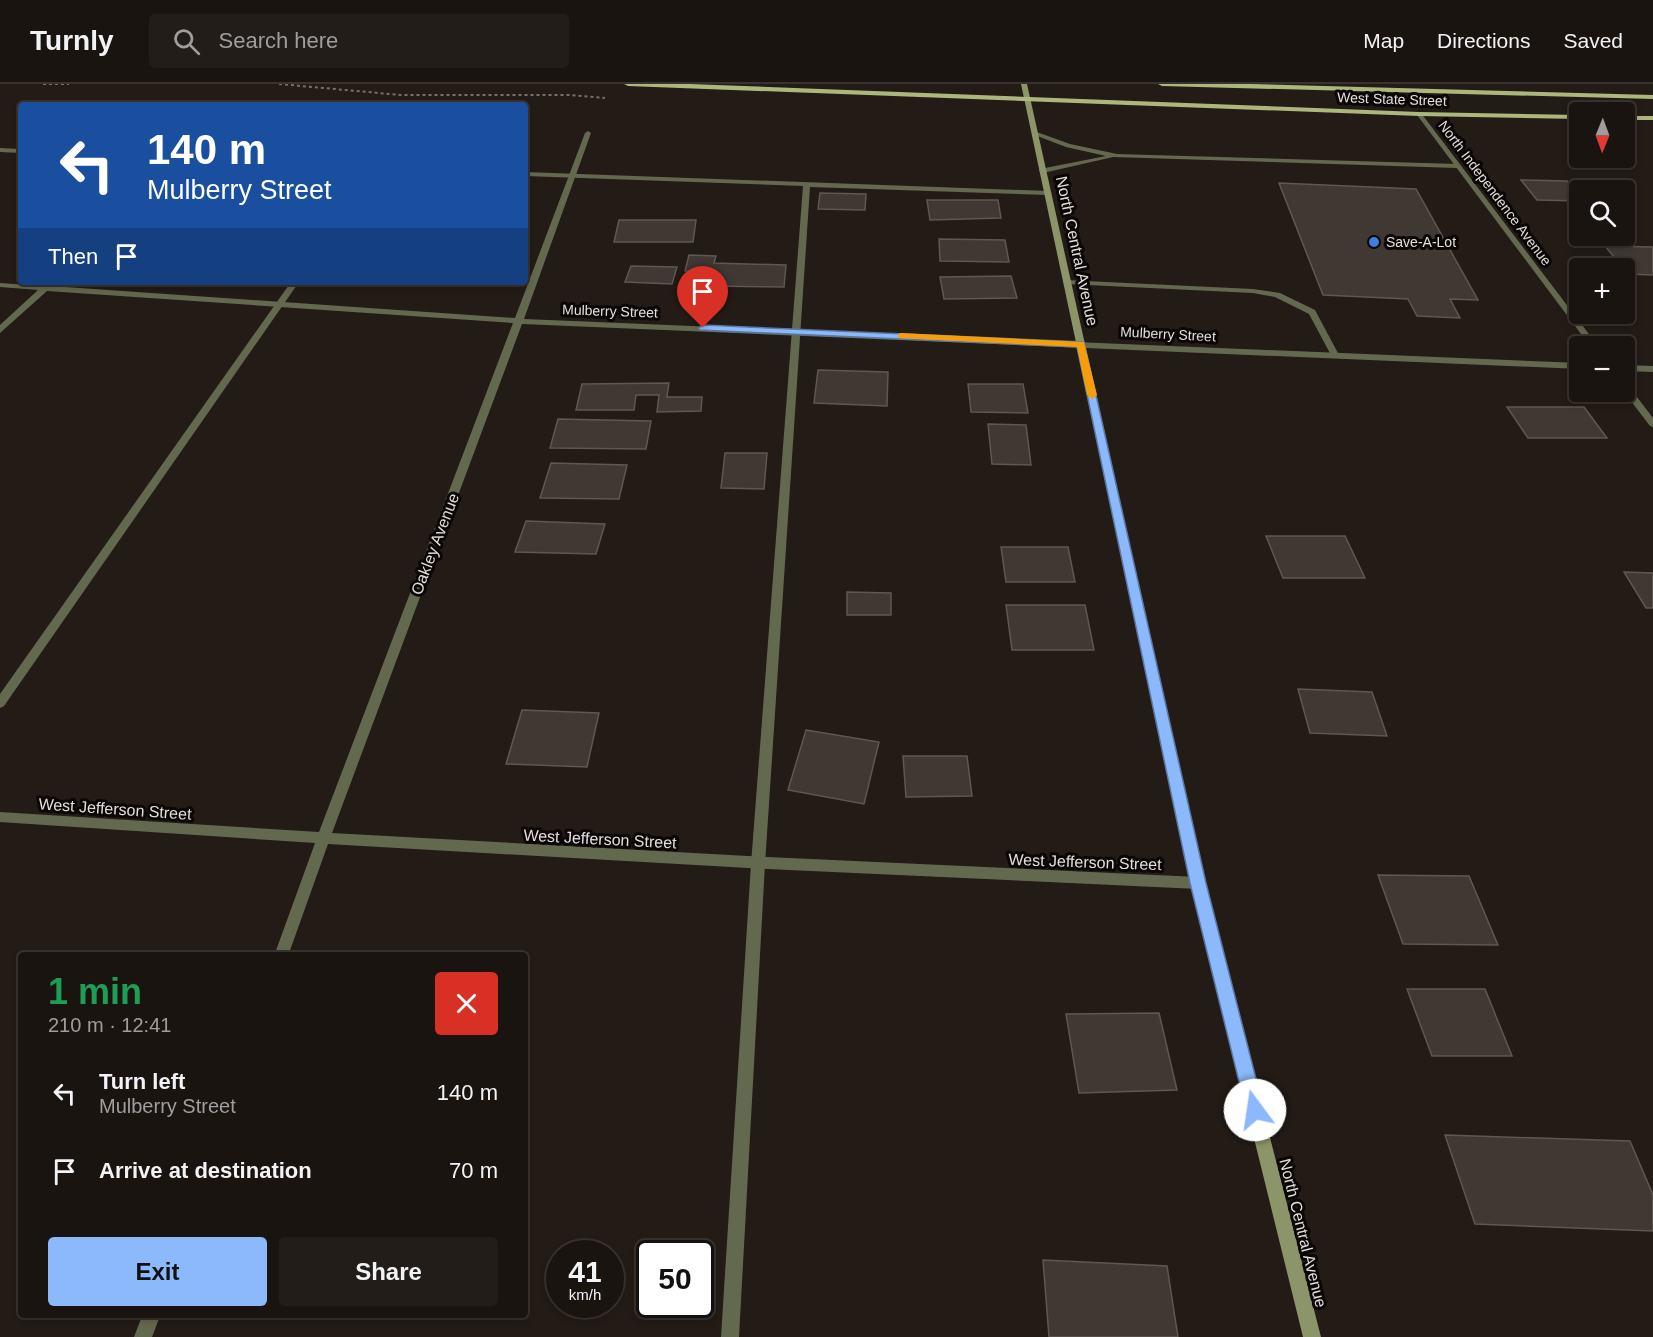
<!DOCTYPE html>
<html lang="en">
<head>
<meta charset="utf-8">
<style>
  :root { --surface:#1a1410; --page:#231d19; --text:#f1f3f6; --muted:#9f9e9f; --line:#383330; --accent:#8cb9fc }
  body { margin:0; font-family:Helvetica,sans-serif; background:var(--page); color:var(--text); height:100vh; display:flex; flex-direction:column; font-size:22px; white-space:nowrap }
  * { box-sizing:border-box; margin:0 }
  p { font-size:20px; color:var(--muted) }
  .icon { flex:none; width:33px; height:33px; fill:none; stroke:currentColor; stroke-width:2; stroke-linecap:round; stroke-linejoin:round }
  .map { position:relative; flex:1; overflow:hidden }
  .drawer { position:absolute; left:18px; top:868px; width:510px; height:366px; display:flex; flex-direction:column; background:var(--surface); border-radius:6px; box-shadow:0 3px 9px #0003,0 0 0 2px var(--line) }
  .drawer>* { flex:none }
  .banner { position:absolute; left:18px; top:18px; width:510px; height:183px; border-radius:6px; box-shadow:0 3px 9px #0003,0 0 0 2px var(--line); background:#1a4fa0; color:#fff; overflow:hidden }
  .needle { width:39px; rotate:181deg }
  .fabs { position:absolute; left:1569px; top:18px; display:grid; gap:12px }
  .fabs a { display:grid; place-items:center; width:66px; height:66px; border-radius:6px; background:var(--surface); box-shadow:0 3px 9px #0003,0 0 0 2px var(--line); font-size:30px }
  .speed { position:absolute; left:546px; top:1156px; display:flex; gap:12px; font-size:30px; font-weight:700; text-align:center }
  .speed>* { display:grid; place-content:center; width:78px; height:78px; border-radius:50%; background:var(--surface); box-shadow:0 3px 9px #0003,0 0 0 2px var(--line); line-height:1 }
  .speed small { font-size:15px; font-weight:400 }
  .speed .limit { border:3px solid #111; border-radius:9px; background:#fff; color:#111 }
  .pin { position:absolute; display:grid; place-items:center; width:51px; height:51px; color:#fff; margin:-62px -26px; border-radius:50% 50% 50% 0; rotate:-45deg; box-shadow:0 0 6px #0007 }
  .pin .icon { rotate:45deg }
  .me { position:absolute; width:66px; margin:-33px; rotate:346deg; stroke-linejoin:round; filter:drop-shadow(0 0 4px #0008) }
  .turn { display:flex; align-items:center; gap:21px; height:126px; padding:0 30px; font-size:27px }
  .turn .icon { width:78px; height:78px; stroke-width:2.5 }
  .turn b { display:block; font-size:42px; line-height:51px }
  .then { display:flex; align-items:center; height:57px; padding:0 30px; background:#0003; gap:12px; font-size:22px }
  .round { display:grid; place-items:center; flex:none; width:63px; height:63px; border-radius:6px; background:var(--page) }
  .overview { display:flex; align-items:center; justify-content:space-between; height:102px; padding:0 30px }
  h1 { font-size:36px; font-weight:700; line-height:45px; color:#1e9e55 }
  .primary-button { display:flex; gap:12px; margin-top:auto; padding:12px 30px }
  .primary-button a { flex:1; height:69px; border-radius:6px; background:var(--accent); color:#111; font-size:24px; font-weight:700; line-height:69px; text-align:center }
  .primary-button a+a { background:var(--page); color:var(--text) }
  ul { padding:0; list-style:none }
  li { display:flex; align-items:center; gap:18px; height:78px; padding:0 30px }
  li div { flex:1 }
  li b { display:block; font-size:22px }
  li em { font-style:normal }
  header { display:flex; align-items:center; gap:36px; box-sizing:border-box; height:84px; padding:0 30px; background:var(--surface); border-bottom:2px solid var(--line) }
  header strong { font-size:28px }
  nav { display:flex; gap:33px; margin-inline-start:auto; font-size:21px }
  .search { width:420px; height:54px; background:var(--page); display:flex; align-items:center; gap:15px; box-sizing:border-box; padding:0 21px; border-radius:6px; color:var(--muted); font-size:22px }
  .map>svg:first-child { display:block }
  .building { fill:#403833; stroke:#5f5751; stroke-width:1.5 }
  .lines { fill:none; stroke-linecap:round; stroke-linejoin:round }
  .path { stroke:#77716c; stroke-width:2; stroke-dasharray:3 3; stroke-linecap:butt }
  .lane { fill:#63694e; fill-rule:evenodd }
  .street { fill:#63694e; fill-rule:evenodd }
  .secondary { fill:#8c9569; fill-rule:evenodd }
  .primary { fill:#acb77e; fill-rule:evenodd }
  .route { fill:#8cb9fc; stroke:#5b78a4; stroke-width:1.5 }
  .slow { fill:#f59e0b }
  .shop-dot { fill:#3f7fe0; stroke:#090605; stroke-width:2 }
  .labels { text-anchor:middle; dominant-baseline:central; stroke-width:6; stroke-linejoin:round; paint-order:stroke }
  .far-street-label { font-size:14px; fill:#e3deda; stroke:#090605 }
  .far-poi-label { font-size:14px; fill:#e3deda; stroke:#090605; text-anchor:start }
  .street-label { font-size:16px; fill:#e3deda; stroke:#090605 }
</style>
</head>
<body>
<header>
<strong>Turnly</strong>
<div class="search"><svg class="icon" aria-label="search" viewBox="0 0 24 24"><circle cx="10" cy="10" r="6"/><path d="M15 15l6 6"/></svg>Search here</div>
<nav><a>Map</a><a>Directions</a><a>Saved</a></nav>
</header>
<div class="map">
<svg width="1653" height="1253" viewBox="0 0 1653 1253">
  <rect width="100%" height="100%" fill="#221b16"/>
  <path class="building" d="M1521,96L1567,97L1580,112V117L1537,116Z
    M1279,99L1416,105L1478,216L1450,215L1460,234L1417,232L1408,215L1323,211Z
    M820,109L866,110L865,126L818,125Z
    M927,116H998L1001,134L930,136Z
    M619,136H696L693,158H614Z
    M939,155L1005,156L1009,178L940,177Z
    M1605,162L1653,163V191L1628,190Z
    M689,171L716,172L714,179L786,181L784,203L707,202L710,188L685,187Z
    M631,182L677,183L672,200L625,198Z
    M1011,192L1017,214L944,215L940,193Z
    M818,286L888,288L887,322L814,319Z
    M669,299L667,313H702L701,327L657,328L659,311H636L634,326H576L582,300Z
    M968,300H1023L1028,329L971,328Z
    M1507,323H1584L1607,354H1528Z
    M558,335L651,337L646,365L550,364Z
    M988,340L1026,341L1031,381L992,380Z
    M725,369H767L764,405L721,404Z
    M551,379L627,381L619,415L540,414Z
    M526,437L605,440L596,470L515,468Z
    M1266,452H1345L1365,494H1283Z
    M1001,463H1068L1075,498H1006Z
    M1624,488L1653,489V524H1646Z
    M847,508L891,509V531H847Z
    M1006,521H1085L1094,566H1012Z
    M1298,605L1372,608L1387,652L1310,649Z
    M522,626L599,629L587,683L506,680Z
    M806,646L879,658L864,720L788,706Z
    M903,672H967L972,712L906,713Z
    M1378,791L1469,792L1498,861L1403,860Z
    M1407,905H1485L1512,972H1432Z
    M1159,929L1177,1006L1079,1009L1066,930Z
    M1445,1051L1630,1057L1653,1111V1147L1475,1140Z
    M1043,1176L1167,1182L1178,1253H1049Z"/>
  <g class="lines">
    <path class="path" d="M43,0H69
      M279,0L401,11H569L605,14"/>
    <path class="lane" d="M1034,47L1070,60L1117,70L1457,80L1461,82L1457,84L1113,73L1043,89L1039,87L1040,85L1106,72L1066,63L1032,50V48Z
      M0,64L21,65V69L0,68Z
      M525,88L1048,107L1052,109L1048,111L810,103L765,780L739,1253H721L751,780L803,102L525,92Z
      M1064,196L1253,205L1280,209L1315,226L1339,271L1332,273L1309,230L1275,213L1253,209L1067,200L1063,198Z
      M291,198H299L4,622L0,624V610Z"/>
    <path class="street" d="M1417,29H1421L1598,262H1590L1417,31Z
      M588,47L591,49L524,235L1580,279V285L522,240L332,749L748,772L1198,793L1203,795L1205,799L1203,803L1198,805L748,784L328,760L288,872H274L315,759L0,738V728L319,748L513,239L47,207L0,249V241L38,206L0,203V199L43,202L48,199H51V202L515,234L585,49Z
      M1624,281L1653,282V288L1624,287Z
      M1624,299L1627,300L1653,334V343L1650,342L1624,308Z
      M142,1232H160L152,1253H134Z"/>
    <path class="secondary" d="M1021,0H1027L1205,799L1321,1253H1303L1191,799Z"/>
    <path class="primary" d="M624,0H690L1419,28L1580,31V35L1419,32L628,2Z
      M1158,0H1251L1653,11V15L1162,2Z
      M1624,32H1653V36H1624Z"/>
  </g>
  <path class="route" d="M703,241L1084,258L1206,799L1264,1026L1261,1032L1255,1035L1249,1032L1246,1026L1190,799L1077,263L700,246L698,244Z"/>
  <path class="slow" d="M901,249L1084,258L1097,311L1092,315L1087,311L1077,263L898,254V250Z"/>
  <circle class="shop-dot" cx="1374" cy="158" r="6"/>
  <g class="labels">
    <g class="far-street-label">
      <text transform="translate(1392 15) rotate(2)">West State Street</text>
      <text transform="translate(1495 109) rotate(53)">North Independence Avenue</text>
      <text transform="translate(610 227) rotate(2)">Mulberry Street</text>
      <text transform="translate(1168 250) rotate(3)">Mulberry Street</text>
    </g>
    <g class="far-poi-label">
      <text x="1386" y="158">Save-A-Lot</text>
    </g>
    <g class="street-label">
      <text transform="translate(1077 167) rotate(78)">North Central Avenue</text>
      <text transform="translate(435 460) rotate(-69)">Oakley Avenue</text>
      <text transform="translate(115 725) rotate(4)">West Jefferson Street</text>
      <text transform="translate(600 755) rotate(3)">West Jefferson Street</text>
      <text transform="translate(1085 778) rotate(2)">West Jefferson Street</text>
      <text transform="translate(1303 1149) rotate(76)">North Central Avenue</text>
    </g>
  </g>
</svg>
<div class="fabs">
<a><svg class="needle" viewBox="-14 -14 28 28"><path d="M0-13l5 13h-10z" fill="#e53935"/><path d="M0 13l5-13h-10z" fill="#9f9e9f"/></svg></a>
<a><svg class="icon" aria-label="search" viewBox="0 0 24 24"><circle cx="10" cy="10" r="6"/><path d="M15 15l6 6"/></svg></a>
<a>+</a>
<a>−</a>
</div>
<div class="speed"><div>41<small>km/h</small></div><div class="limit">50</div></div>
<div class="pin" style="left:703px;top:244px;background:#d93025"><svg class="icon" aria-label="arrive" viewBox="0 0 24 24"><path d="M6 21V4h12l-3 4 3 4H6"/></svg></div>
<svg class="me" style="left:1255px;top:1026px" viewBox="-20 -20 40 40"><circle r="19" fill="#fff"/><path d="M0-13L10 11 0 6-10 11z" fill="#8cb9fc"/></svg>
<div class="banner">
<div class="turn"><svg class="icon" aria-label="left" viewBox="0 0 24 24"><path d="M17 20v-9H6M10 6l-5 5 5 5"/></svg><div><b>140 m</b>Mulberry Street</div></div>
<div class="then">Then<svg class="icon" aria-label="arrive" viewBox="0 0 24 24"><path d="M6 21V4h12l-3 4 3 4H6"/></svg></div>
</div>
<section class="drawer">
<div class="overview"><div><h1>1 min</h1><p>210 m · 12:41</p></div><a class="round" style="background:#d93025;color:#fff"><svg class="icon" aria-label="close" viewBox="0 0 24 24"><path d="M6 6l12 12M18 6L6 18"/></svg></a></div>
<ul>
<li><svg class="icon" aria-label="left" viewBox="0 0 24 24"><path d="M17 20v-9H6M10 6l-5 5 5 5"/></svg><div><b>Turn left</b><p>Mulberry Street</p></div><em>140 m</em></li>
<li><svg class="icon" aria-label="arrive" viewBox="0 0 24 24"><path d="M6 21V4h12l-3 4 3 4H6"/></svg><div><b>Arrive at destination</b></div><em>70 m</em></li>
</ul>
<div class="primary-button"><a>Exit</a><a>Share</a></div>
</section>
</div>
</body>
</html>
